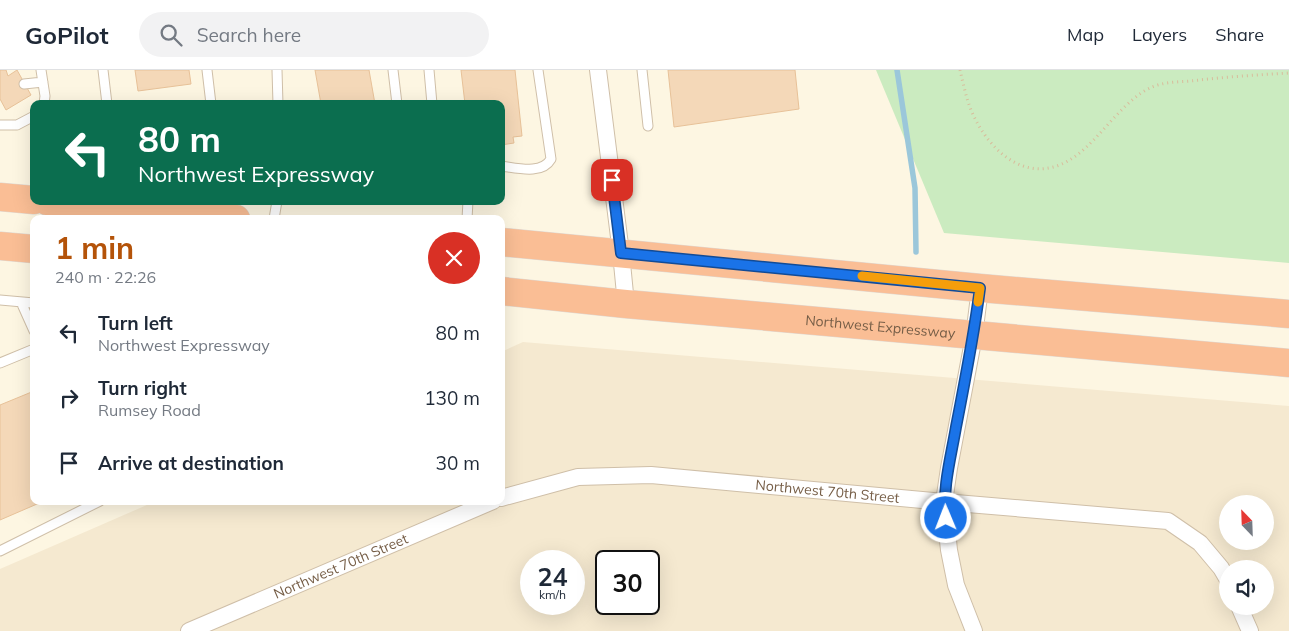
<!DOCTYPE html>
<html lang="en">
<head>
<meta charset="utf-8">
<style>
  :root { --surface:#fff; --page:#f2f2f3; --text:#1f2937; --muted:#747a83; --line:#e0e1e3; --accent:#b45309 }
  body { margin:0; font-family:Mulish,sans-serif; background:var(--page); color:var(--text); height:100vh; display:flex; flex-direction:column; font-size:19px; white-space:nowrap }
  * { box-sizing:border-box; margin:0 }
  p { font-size:16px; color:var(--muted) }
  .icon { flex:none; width:28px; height:28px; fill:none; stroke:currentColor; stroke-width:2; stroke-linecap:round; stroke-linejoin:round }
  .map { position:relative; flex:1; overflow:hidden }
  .drawer { position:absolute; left:30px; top:145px; width:475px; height:290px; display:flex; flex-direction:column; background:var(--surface); border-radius:10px; box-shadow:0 5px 20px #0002 }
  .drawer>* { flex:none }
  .top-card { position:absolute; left:30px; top:30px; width:475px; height:105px; border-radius:10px; box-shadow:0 5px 20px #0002; background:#0b6e4f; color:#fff; overflow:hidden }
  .needle { width:32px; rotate:337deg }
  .fabs { position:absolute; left:1219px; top:425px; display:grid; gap:10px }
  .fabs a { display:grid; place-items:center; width:55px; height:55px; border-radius:50%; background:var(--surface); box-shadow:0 5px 20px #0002; font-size:25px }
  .speed { position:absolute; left:520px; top:480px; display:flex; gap:10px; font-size:25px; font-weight:700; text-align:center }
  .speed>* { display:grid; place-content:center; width:65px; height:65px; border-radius:50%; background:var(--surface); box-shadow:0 5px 20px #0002; line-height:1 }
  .speed small { font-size:12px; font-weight:400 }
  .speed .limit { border:2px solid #111; border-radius:8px; background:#fff; color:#111 }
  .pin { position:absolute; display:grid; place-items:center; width:42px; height:42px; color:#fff; margin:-21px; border-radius:10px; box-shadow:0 2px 8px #0006 }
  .me { position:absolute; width:55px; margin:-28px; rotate:359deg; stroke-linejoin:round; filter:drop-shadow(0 0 4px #0008) }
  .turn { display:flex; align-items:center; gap:18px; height:105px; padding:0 25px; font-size:22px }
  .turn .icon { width:65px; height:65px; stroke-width:2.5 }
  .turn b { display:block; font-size:35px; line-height:42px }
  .round { display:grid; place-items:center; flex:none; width:52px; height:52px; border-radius:26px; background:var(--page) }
  .headline { display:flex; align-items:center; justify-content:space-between; height:85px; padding:0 25px }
  h1 { font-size:30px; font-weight:700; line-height:38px; color:var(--accent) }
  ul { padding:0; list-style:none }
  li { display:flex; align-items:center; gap:15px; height:65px; padding:0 25px }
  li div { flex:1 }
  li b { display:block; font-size:19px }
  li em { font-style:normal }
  header { display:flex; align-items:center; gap:30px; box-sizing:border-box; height:70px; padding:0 25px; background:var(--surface); border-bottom:1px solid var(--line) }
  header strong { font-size:24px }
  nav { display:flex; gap:28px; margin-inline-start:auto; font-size:18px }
  .search { width:350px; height:45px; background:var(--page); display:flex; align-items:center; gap:12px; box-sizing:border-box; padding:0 18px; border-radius:28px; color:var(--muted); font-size:19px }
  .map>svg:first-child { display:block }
  .residential { fill:#f5e9d0; fill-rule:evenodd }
  .green { fill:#cbebc0 }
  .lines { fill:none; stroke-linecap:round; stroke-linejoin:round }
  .stream { stroke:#9bc7da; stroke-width:5.5 }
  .building { fill:#f4d8b8; stroke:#e7c198 }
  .lane-casing { stroke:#cfbfa8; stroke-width:11 }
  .street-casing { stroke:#cfbfa8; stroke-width:18 }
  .highway-casing { stroke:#ded8d3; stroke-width:29 }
  .path { stroke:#d8bc9b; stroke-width:3; stroke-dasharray:1 4; stroke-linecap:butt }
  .lane { stroke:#fff; stroke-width:9 }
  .street { stroke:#fff; stroke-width:16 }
  .highway { stroke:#fabe95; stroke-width:28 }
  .route-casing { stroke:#114b97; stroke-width:12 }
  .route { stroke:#1a73e8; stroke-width:9 }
  .slow { stroke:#f59e0b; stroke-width:9 }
  .labels { text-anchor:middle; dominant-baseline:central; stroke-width:5; stroke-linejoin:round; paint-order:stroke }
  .street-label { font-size:14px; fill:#765e47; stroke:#fff9e9 }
</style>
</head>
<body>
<header>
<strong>GoPilot</strong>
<div class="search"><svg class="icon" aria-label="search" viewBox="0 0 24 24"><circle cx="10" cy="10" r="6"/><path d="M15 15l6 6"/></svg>Search here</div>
<nav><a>Map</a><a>Layers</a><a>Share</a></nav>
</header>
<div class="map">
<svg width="1289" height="561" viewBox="0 0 1289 561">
  <rect width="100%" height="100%" fill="#fdf6e2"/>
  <path class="residential" d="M523,272L1289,336V561H0V499L156,431H501V282ZM1228,434H1265V471H1228ZM531,491H574V534H531ZM606,491H649V534H606ZM1228,499H1265V536H1228Z"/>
  <path class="green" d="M876,0H1289V193L944,163Z"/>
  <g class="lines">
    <path class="stream" d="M897,0L915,118L916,182"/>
  </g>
  <path class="building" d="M0,0H6L8,6L17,0L31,25L6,40L0,29Z
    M135,0H189L191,14L138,21Z
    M315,0H369L375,34H321Z
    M461,0H515L522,66L513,67L514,73L501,75V34H465Z
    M668,0H795L799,39L674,57Z
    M34,321V431H44L0,450V335Z"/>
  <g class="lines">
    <g class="lane-casing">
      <path id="lane" d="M41,0L45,26L44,34
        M103,0L107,34
        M207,0L211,34
        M277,0L278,34
        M393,0L397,34
        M429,0L432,34
        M642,0L648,56
        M24,14L43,12
        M0,55H17L34,46
        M501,96C517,98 542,105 551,89L538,0
        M274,149L277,131
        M467,149L468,131
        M0,230L34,233
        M21,232L34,261
        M0,293L34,279
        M0,481L100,431"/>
    </g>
    <g class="street-casing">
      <g id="street">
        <path d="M598,0L621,183L626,234"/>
        <path id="s1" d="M501,428L578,407L651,405L944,432L1168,451L1200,473L1221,498L1228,510"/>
        <path d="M1239,536L1250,561"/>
        <path id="s2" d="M189,561L493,431"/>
        <path d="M974,561L956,515L949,480L944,432L949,398L974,266L980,218"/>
      </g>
    </g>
    <g class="highway-casing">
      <g id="highway">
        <path d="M0,127L34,130"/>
        <path d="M47,131L236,149"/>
        <path d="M501,172L980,218L1289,244"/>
        <path d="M0,176L34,179"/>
        <path id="s3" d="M501,221L626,234L1289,293"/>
      </g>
    </g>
    <path class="path" d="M960,0C963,13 966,27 971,40C990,85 1032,119 1077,85C1101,67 1125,29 1150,18C1162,12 1177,12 1191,11C1223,7 1256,5 1289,3"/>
    <use href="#lane" class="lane"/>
    <use href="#street" class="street"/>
    <use href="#highway" class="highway"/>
  </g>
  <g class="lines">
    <g class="route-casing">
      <path id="route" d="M612,110L621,183L980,218C974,265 965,311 956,357C951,387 942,418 946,448"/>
    </g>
    <use href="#route" class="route"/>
    <path class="slow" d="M862,206L980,218L978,232"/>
  </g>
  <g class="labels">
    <g class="street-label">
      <text stroke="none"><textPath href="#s3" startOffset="381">Northwest Expressway</textPath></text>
      <text stroke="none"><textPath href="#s1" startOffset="330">Northwest 70th Street</textPath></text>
      <text stroke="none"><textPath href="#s2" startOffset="165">Northwest 70th Street</textPath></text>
    </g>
  </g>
</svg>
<div class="fabs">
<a><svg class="needle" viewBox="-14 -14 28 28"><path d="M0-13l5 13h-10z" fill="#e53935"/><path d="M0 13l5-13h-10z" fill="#747a83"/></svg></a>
<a><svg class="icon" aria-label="sound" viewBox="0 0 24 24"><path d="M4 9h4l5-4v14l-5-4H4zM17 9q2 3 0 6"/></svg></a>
</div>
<div class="speed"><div>24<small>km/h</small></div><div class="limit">30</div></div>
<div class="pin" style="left:612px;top:110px;background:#d93025"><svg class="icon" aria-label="arrive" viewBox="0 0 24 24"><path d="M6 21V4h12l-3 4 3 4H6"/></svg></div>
<svg class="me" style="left:946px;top:448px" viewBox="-20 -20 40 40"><circle r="17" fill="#1a73e8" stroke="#fff" stroke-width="3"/><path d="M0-11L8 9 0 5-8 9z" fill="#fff"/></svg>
<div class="top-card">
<div class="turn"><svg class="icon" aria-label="left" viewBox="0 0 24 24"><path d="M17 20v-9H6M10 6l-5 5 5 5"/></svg><div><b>80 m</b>Northwest Expressway</div></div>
</div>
<section class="drawer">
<div class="headline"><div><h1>1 min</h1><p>240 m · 22:26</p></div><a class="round" style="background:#d93025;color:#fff"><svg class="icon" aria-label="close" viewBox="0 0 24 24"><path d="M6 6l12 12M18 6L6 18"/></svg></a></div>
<ul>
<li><svg class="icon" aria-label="left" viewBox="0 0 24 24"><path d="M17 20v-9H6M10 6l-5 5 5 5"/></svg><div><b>Turn left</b><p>Northwest Expressway</p></div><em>80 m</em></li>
<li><svg class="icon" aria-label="right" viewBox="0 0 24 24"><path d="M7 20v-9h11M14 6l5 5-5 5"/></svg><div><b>Turn right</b><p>Rumsey Road</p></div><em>130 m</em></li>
<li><svg class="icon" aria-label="arrive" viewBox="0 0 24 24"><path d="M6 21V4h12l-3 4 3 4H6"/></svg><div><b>Arrive at destination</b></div><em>30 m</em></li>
</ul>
</section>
</div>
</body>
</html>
